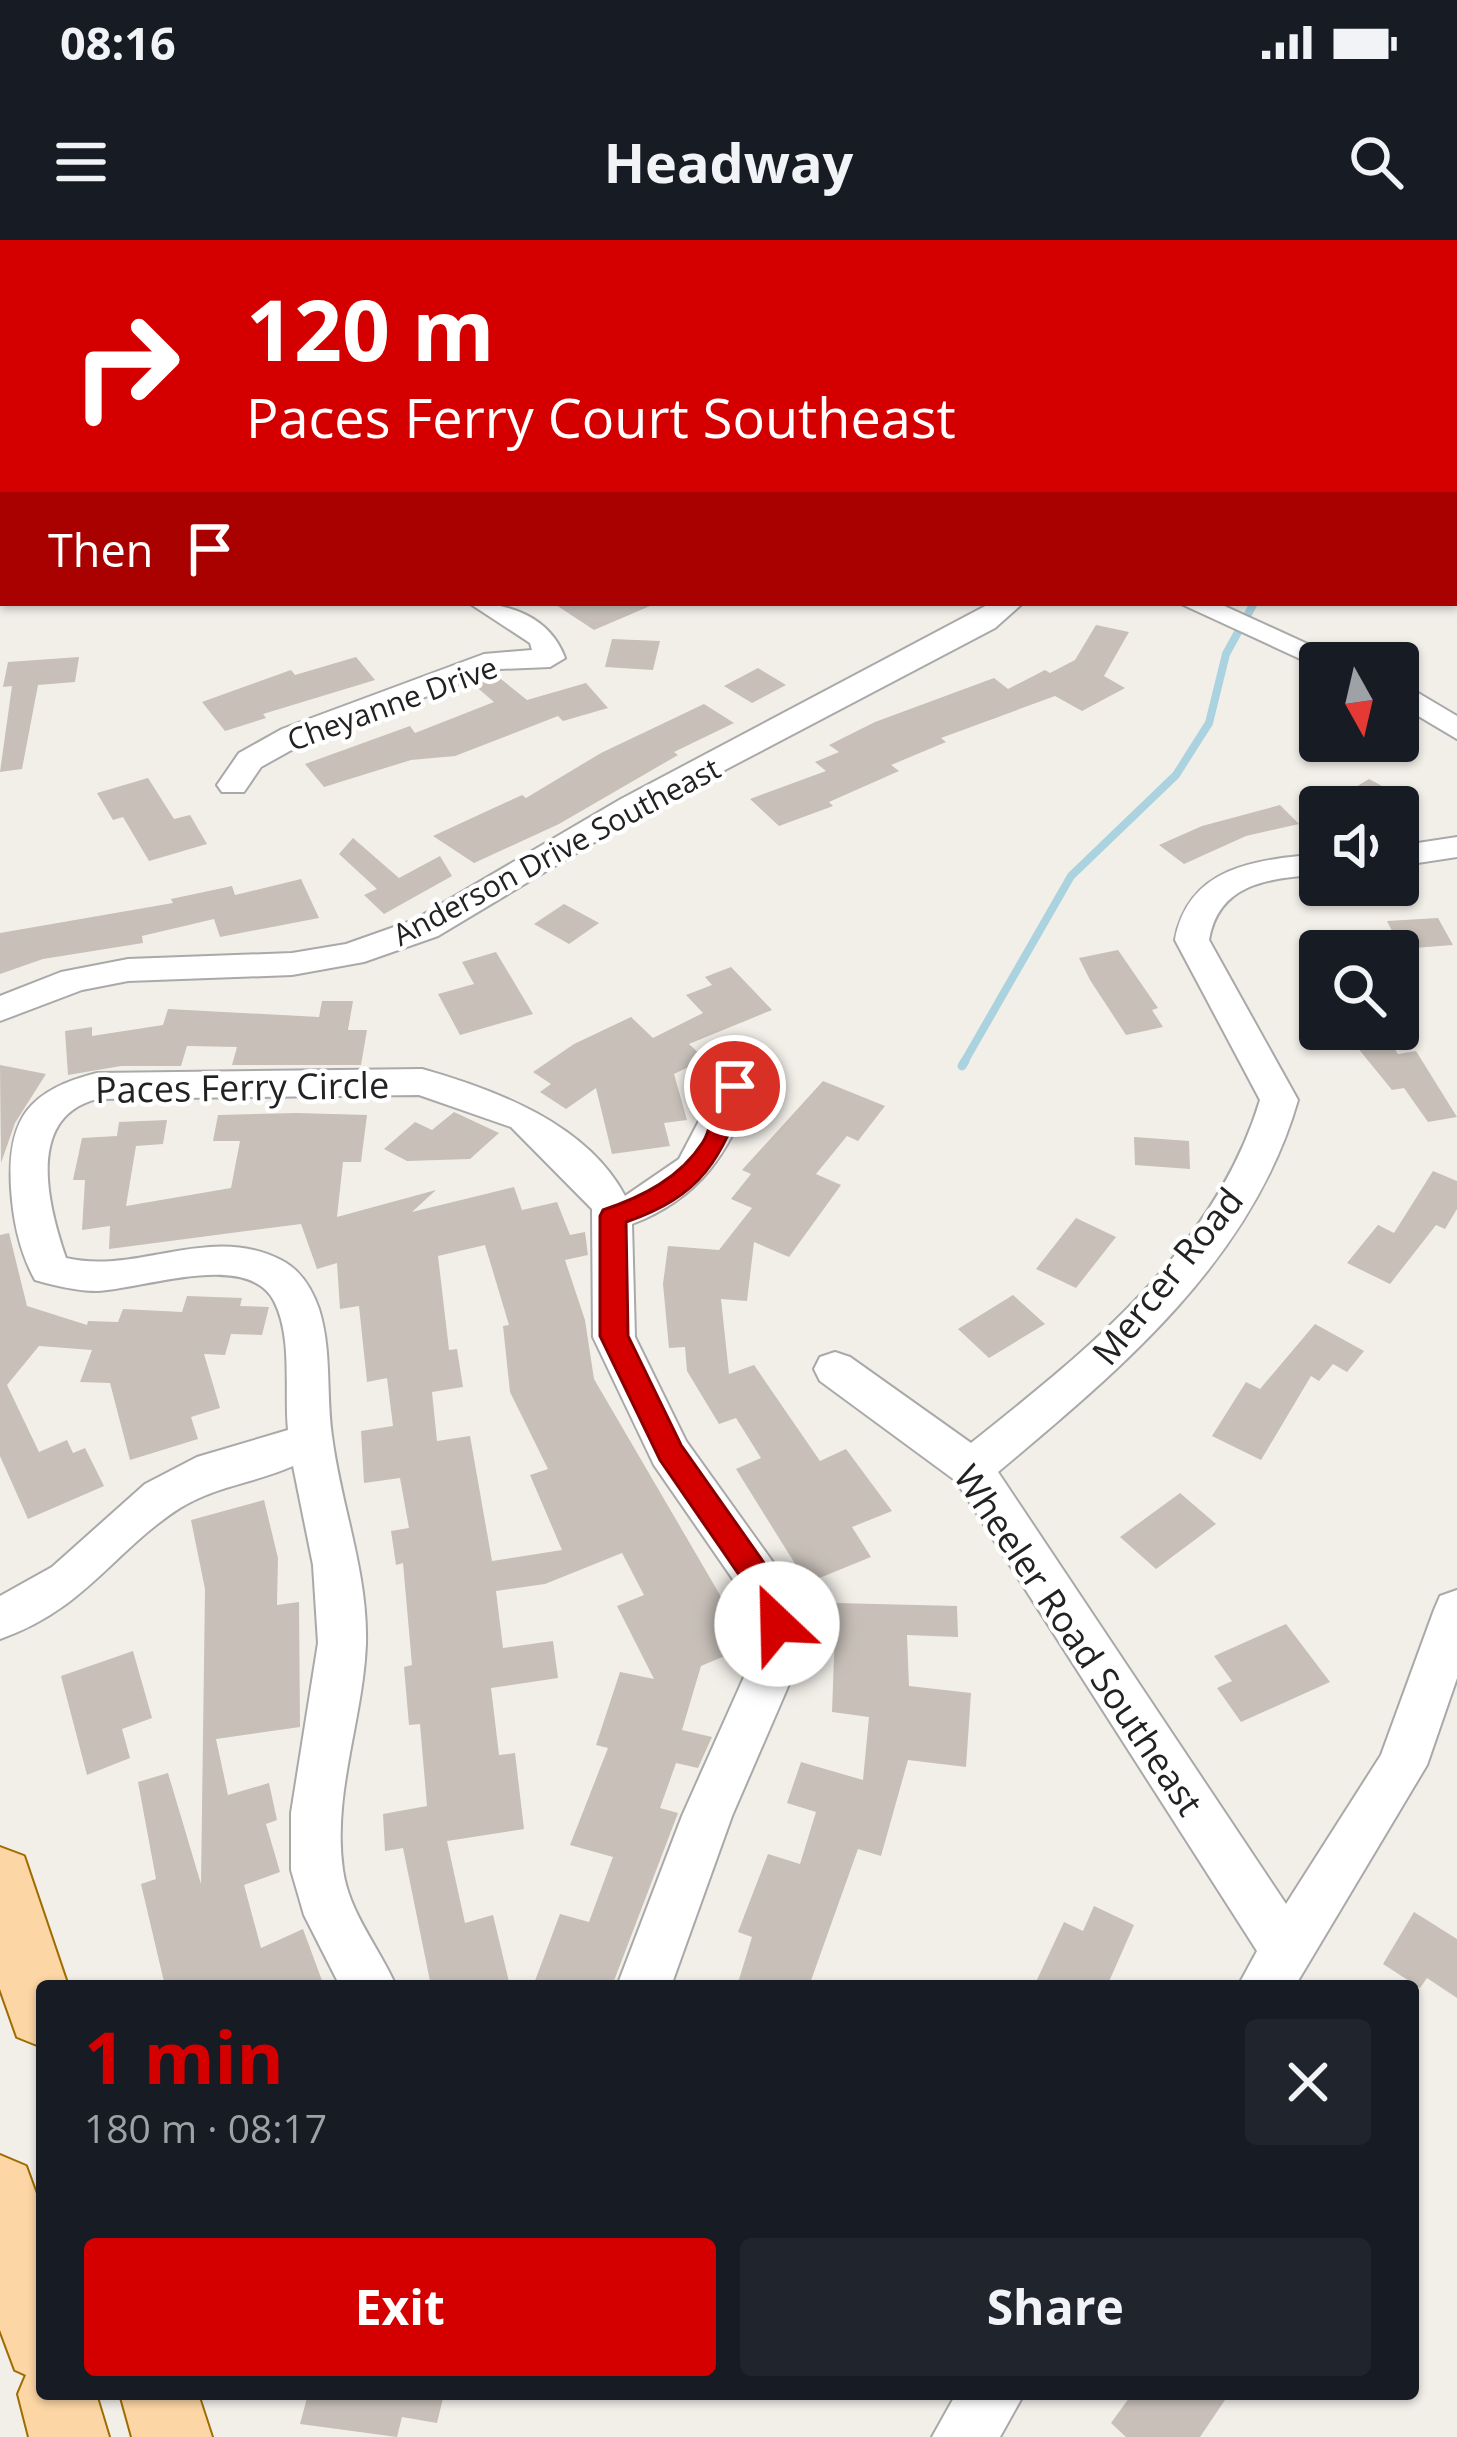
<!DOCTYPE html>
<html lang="en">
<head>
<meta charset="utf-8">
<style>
  :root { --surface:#171b24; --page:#20242c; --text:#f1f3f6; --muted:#9ea1a6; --accent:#d40000 }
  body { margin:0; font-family:"Open Sans",sans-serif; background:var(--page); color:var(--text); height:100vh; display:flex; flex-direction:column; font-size:45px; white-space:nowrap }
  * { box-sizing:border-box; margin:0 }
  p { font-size:39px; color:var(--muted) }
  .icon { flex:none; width:66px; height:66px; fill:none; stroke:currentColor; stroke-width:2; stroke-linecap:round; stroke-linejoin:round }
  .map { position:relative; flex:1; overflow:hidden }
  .sheet { position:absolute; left:36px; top:1740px; width:1383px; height:420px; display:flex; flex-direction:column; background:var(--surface); border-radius:12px; box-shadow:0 3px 9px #0004 }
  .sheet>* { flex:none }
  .top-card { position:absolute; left:0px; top:0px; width:1458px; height:366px; box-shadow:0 3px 9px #0004; background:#d40000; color:#fff; overflow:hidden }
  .needle { width:78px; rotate:172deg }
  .tools { position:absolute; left:1299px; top:402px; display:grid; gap:24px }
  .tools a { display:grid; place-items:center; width:120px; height:120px; border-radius:12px; background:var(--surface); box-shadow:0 3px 9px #0004; font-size:60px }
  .pin { position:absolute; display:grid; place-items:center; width:102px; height:102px; color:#fff; margin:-51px; border:6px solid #fff; border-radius:50%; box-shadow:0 3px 12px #0007 }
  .me { position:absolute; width:132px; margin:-66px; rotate:336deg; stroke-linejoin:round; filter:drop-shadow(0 0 9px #0008) }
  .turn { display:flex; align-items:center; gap:42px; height:252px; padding:0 48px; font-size:54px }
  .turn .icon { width:156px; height:156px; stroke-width:2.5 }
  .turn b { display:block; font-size:84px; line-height:102px }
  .then { display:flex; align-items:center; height:114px; padding:0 48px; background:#0003; gap:24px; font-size:45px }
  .round { display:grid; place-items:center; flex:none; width:126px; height:126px; border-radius:12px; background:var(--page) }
  .head { display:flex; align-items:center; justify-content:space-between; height:204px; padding:0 48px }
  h1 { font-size:72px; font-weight:700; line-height:90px; color:var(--accent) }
  .primary-button { display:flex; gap:24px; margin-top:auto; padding:24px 48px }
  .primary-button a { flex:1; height:138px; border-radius:12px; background:var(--accent); color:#fff; font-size:48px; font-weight:700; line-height:138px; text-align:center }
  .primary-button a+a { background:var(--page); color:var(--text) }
  .status { display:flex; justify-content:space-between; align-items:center; height:84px; padding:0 60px; background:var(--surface); direction:ltr }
  .status svg { height:33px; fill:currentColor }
  header { display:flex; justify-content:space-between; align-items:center; height:156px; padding:0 48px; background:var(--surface); font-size:54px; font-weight:700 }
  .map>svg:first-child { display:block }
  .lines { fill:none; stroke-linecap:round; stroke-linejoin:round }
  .stream-far1 { stroke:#aad3df; stroke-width:8 }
  .stream { stroke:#aad3df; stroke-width:9 }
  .building { fill:#c7bfb8; fill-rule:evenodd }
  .minor-casing { stroke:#a9a9a9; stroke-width:4 }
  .major-casing { stroke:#a06b00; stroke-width:4 }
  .minor { fill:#fff; fill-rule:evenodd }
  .major { fill:#fcd6a4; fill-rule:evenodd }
  .route { fill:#d40000; stroke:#8a0000; stroke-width:3 }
  .labels { text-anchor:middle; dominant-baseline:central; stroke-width:9; stroke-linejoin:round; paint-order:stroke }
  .far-street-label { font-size:30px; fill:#222; stroke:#fff }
  .street-label { font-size:36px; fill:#222; stroke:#fff }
</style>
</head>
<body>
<div class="status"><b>08:16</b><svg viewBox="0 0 49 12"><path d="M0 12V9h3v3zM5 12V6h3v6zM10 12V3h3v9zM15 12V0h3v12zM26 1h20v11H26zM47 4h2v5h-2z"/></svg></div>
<header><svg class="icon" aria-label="menu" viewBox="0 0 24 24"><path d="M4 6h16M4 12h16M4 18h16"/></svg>Headway<svg class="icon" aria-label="search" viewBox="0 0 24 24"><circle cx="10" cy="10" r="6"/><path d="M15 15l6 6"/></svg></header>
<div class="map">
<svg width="1457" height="2197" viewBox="0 0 1457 2197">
  <rect width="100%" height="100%" fill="#f2efe9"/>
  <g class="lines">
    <path class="stream-far1" d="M963,824L1071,636L1176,535L1209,483L1226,414L1254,363"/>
    <path class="stream" d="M962,826L965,821"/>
  </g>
  <path class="building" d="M553,363H657L594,390Z
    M1096,385L1129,392L1104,436L1125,448L1082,471L1055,456L941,498L946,502L891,525L899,531L829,562L833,566L779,586L750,559L826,531L815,522L839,512L829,505L875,482L994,438L1008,449L1045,430L1050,433L1075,420Z
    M612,399L660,401L653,430L605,427Z
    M79,417L75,442L38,445L22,529L0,532L12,446L3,447L8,422Z
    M356,417L375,440L263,474L266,478L225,491L202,462L291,430L295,435Z
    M758,428L786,445L752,463L724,446Z
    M496,435L527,460L586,443L608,468L563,481L558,476L455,516L411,520L324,547L305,524L410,486L415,493L494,462L473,444Z
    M704,464L734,483L674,512L678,515L559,584L474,623L433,596L522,555L526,558L601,513Z
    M148,538L174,579L190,575L207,604L149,621L123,577L113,580L97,553Z
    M1369,539L1395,553L1372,567H1323Z
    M1280,565L1299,584L1246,596L1184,624L1159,605L1202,586Z
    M353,598L399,638L440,616L452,636L384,674L364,655L377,649L339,614Z
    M301,639L319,678L220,697L214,679L142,696L143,703L43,719L0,734V693L173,663L171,659L232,646L235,655Z
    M564,664L599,683L569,704L534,684Z
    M1438,678L1453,705L1401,709L1387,681Z
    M1118,710L1158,768L1152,770L1163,787L1126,795L1090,740L1079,718Z
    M496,712L533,774L460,795L438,754L474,744L462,722Z
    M731,727L772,770L689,804L705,819L674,834L687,880L664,883L670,906L612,914L596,848L566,869L540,852L551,844L533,832L574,804L631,777L653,798L703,773L686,755L712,745L705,737Z
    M322,761H353L348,790H367L361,825H232L237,807L187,806L181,826H121L68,835L65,791L92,787V796L163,785L168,769L319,777Z
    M1390,802L1398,814L1416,811L1457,877L1428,882L1404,848L1392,850L1357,807Z
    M0,825L46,834L15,883L1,923Z
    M823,841L885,866L858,901L847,896L816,934L841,945L789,1017L754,1002L747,1061L721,1059L729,1134L754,1125L820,1221L846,1209L892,1271L852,1287L871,1317L807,1343L736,1229L761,1218L736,1178L719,1184L687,1131L685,1107L669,1108L663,1044L668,1006L719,1010L752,968L731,959L751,934L742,930Z
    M454,872L499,893L470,919L407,921L384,909L415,882L432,890Z
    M297,873L367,875L361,922H343L337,977L436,950L412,972L514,947L522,970L557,962L570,995L585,992L588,1015L565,1020L585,1080L594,1139L734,1379L724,1383L739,1410L701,1426L682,1490L712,1497L698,1528L676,1523L660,1568L678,1573L612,1746H533L560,1674L589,1682L613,1617L570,1605L608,1508L596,1505L620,1432L654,1439L617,1366L644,1355L622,1313L545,1344L496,1351L503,1408L553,1401L558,1438L491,1448L499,1515L515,1513L524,1589L447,1601L465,1683L493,1675L510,1746H431L403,1608L385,1611L383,1574L427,1566L420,1484L409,1485L404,1427L412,1425L403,1323L396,1325L391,1291L409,1288L400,1238L364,1243L361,1191L393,1186L387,1138L367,1142L359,1066L340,1069L337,1023L317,1029L301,984L109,1009L110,986L82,990L85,940H73L82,898L117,896L119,882L167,880L163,904L136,906L126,966L231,948L240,901H213L218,875ZM485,1005L509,1085L503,1086L510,1152L548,1229L530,1235L562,1310L492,1321L470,1196L437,1201L432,1152L463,1147L457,1109L449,1110L438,1016Z
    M1134,897L1189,901L1190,929L1135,925Z
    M1433,931L1457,941V969L1445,989L1436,985L1390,1044L1347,1023L1378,985L1394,993Z
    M1076,978L1116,997L1076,1048L1036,1029Z
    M9,993L27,1066L87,1085L88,1081L118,1082L123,1069L182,1072L187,1056L242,1058L240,1066L269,1067L262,1095L231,1094L225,1115L204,1114L220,1168L191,1177L198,1199L130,1220L110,1143L80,1142L92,1110L39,1106L7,1145L39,1212L67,1200L73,1213L85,1208L104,1246L28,1279L0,1216V995Z
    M1013,1055L1045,1084L989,1118L958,1089Z
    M1315,1084L1364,1111L1347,1132L1333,1124L1319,1141L1311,1136L1261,1220L1212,1196L1246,1142L1260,1149Z
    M1180,1253L1216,1284L1156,1329L1120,1297Z
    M264,1260L278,1318L277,1365L299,1362L300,1487L216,1499L228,1555L269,1543L277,1580L266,1584L280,1632L244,1645L261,1708L303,1689L324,1746H165L141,1644L156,1639L138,1542L168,1533L201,1644L205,1349L191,1280Z
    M836,1363L957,1366L958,1397L907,1395L909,1446L971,1453L966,1527L908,1520L881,1616L858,1609L809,1746H737L752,1697L738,1692L768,1614L800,1624L816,1572L787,1563L801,1522L863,1540L869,1477L832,1472Z
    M1286,1384L1330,1442L1241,1482L1217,1448L1232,1441L1214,1416Z
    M133,1411L152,1478L122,1489L130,1518L87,1535L61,1436Z
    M1094,1666L1134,1685L1107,1746H1034L1064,1682L1083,1691Z
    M1414,1672L1457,1699V1758L1427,1738L1420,1748L1383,1724Z
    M308,2154H444L437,2183L402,2177L397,2197L300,2184Z
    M1132,2154H1229L1200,2197H1126L1111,2183Z"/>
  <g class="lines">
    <g class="minor-casing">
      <path id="minor" d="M173,0H260L171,3Z
        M319,0H341L342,3H320Z
        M700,0H722V3H700Z
        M0,4H3V18H0Z
        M3,186V202L0,203V187Z
        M0,315H3V331H0Z
        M469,363C510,363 550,377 565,418L550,427L499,429L304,503L261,527L244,552H222L217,545L239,513L282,489L484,414L532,410L530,403Z
        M991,363H1023L995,388L643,573L438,696L364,722L292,735L128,741L82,750L0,781V756L61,732L128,719L292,713L346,704L414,680L621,559Z
        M1179,363H1218L1349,423H1320V428Z
        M1398,441L1457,476V499L1398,464Z
        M1457,597V617L1398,626V606Z
        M1320,614V634C1269,639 1219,642 1209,700L1298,860C1252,1020 1121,1129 998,1232L1286,1664L1381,1515L1434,1370L1440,1356L1457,1350V1438L1427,1525L1295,1746H1238L1257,1711L956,1241L820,1141L814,1129L820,1117L835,1112L850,1117L971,1203C1088,1110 1215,1009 1260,860L1175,700C1189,626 1256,620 1320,614Z
        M422,829C496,850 587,884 625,956L679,919L722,837H748L754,846C729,913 700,958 632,984L635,1097L686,1201L775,1325L801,1384L796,1428L732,1576L671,1746H617L682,1576L748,1428L753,1384L739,1348L654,1225L593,1097L592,969L511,887L419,855L97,859C25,877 48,966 66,1018C138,1035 210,983 281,1020C301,1030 312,1049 319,1069C332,1110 326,1154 332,1196C341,1266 368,1333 366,1404C363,1480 332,1554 343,1630C349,1673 379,1707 396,1746H340L304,1675L291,1630V1573L318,1403L313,1325L293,1226C255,1243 215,1246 180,1268C113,1311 86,1369 0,1399V1356L52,1327L145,1244L197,1217L288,1190C284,1151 293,1098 274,1061C248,1010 143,1049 98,1051C76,1051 56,1046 35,1040C19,1011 13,980 11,948C7,877 30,850 97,833Z
        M956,2154H1024L1000,2197H932Z"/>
    </g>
    <g class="major-casing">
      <path id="major" d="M0,1607L24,1616L68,1746H42V1807L17,1797L0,1749Z
        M0,1915L26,1926L42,1970V2154H96L109,2197H29L18,2154L26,2135L15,2130L0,2090Z
        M120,2154H198L212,2197H132Z"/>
    </g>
    <use href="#minor" class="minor"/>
    <use href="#major" class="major"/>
  </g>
  <path class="route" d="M735,838L747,846C722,919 702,956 626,982L628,1096L681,1205L769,1330L792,1384L777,1397L766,1393L746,1345L660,1220L600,1096V976L603,970C642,957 680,938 703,902C715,884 712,845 735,838Z"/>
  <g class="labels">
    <g class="far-street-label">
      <text transform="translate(392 463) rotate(-20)">Cheyanne Drive</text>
      <text transform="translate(556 611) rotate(-28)">Anderson Drive Southeast</text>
    </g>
    <g class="street-label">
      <text transform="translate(242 847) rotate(-1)">Paces Ferry Circle</text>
      <text transform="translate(1167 1036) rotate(-51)">Mercer Road</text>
      <text transform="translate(1079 1400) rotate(56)">Wheeler Road Southeast</text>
    </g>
  </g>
</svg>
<div class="tools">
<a><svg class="needle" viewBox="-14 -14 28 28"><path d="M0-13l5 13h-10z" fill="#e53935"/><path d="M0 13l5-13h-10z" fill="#9ea1a6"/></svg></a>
<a><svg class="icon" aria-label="sound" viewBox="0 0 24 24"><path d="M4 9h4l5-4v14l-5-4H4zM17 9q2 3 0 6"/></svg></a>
<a><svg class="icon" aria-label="search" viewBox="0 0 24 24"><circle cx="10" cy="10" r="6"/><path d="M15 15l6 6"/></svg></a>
</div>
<div class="pin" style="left:735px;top:846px;background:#d93025"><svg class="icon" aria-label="arrive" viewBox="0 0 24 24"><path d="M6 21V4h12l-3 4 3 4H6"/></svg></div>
<svg class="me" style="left:777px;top:1384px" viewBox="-20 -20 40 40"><circle r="19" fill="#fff"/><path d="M0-13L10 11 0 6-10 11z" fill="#d40000"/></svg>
<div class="top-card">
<div class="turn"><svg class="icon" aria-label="right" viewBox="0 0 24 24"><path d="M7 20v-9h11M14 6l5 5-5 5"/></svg><div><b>120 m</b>Paces Ferry Court Southeast</div></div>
<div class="then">Then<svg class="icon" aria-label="arrive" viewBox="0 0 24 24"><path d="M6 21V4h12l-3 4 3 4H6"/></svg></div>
</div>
<section class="sheet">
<div class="head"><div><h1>1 min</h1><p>180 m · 08:17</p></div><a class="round"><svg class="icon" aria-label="close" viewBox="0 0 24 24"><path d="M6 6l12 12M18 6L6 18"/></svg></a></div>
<div class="primary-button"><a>Exit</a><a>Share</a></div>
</section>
</div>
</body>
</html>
